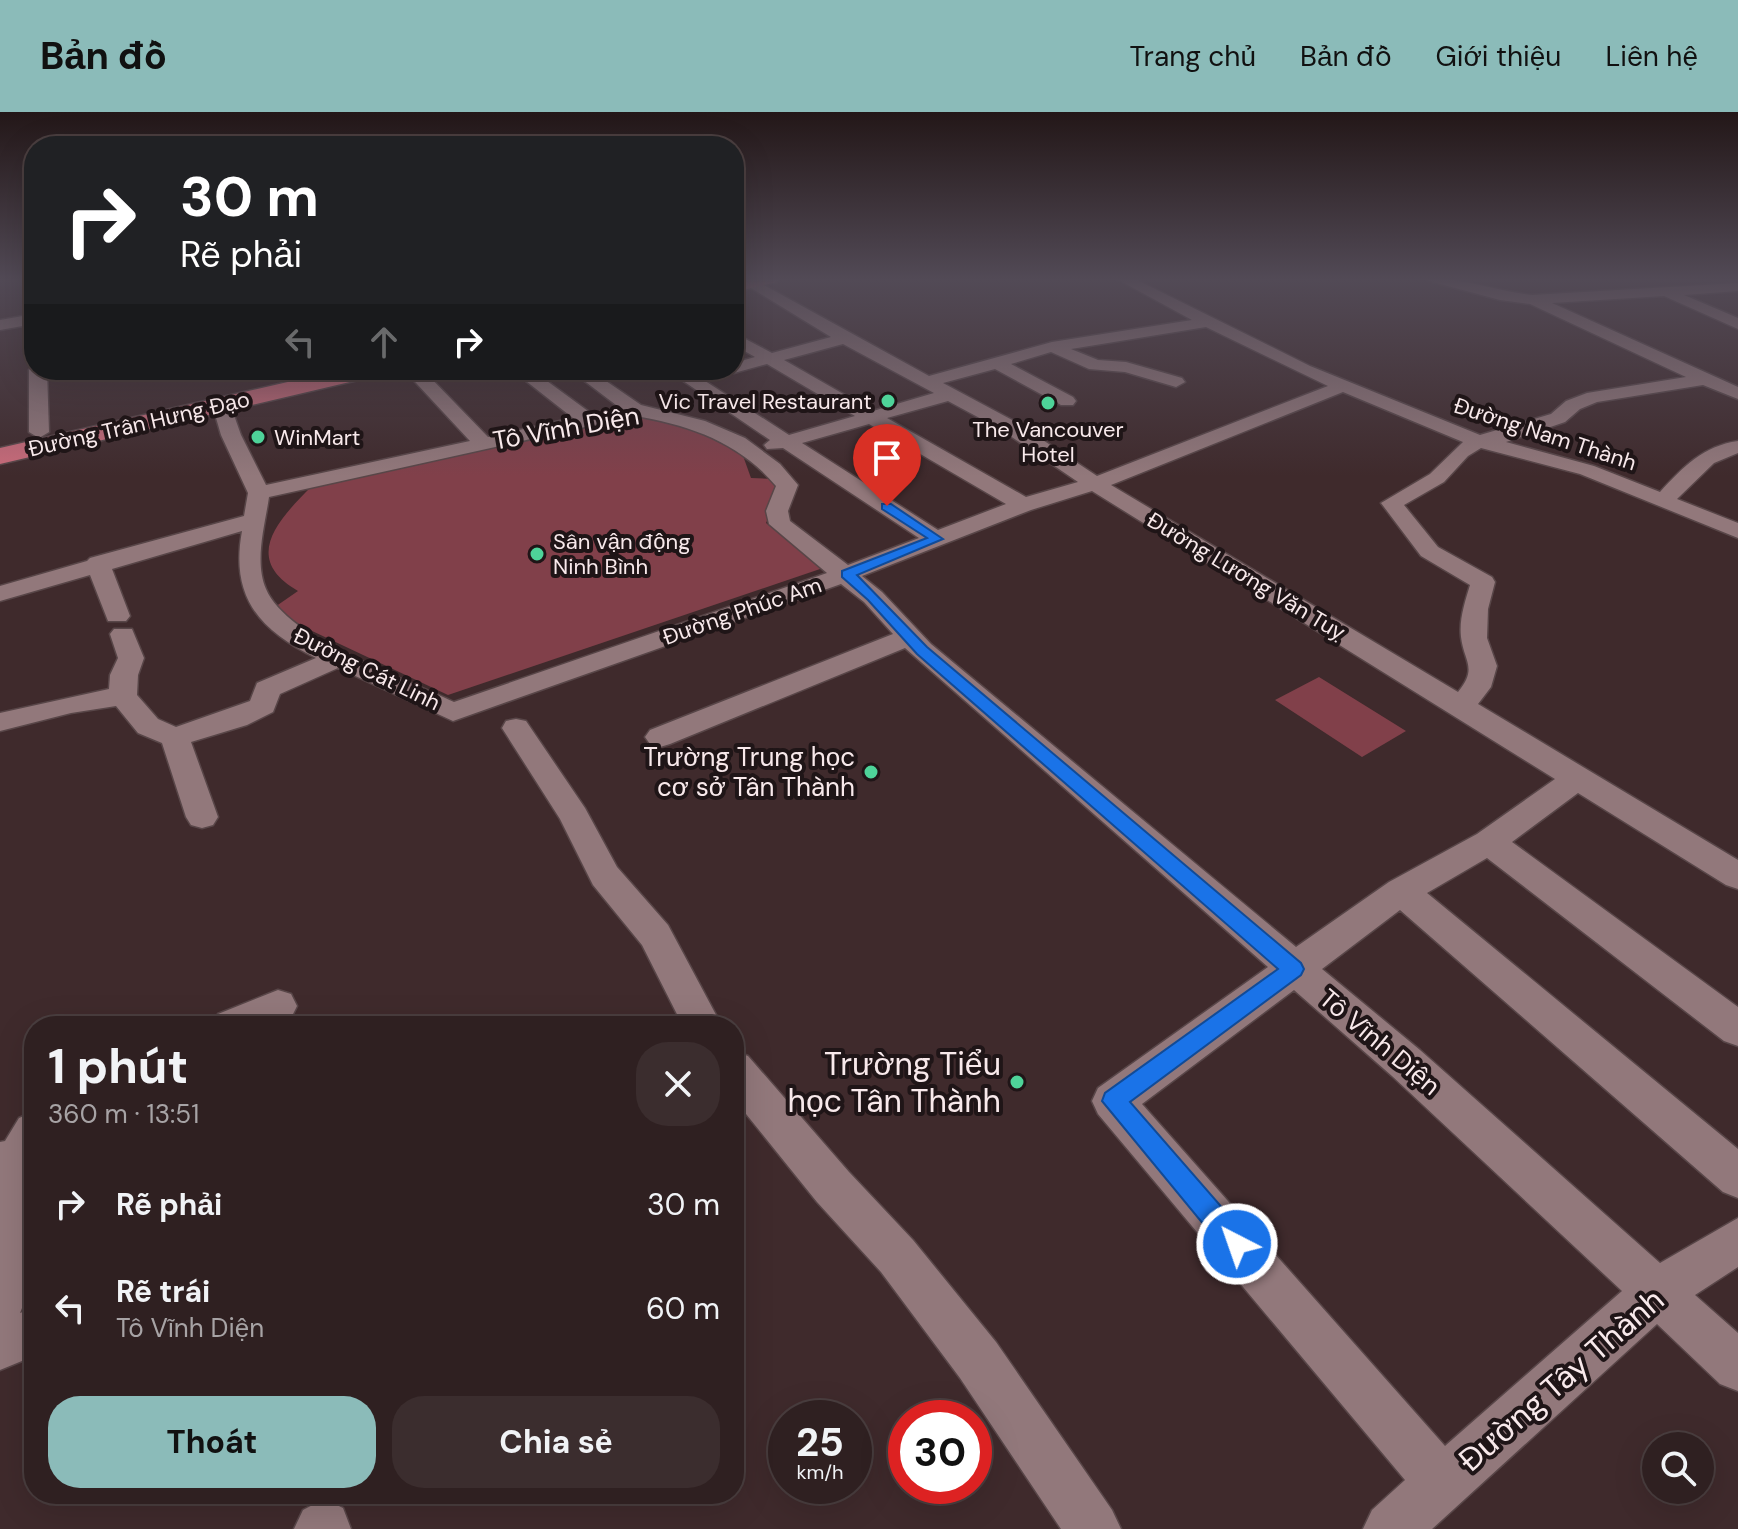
<!DOCTYPE html>
<html lang="vi">
<head>
<meta charset="utf-8">
<style>
  :root { --surface:#2f2021; --page:#3b2d2e; --text:#f1f3f6; --muted:#a7a3a5; --line:#4a3e3f; --accent:#8bbbb9 }
  body { margin:0; font-family:"DM Sans",sans-serif; background:var(--page); color:var(--text); height:100vh; display:flex; flex-direction:column; font-size:30px; white-space:nowrap }
  * { box-sizing:border-box; margin:0 }
  p { font-size:26px; color:var(--muted) }
  .icon { flex:none; width:44px; height:44px; fill:none; stroke:currentColor; stroke-width:2; stroke-linecap:round; stroke-linejoin:round }
  .map { position:relative; flex:1; overflow:hidden }
  .details { position:absolute; left:24px; top:904px; width:720px; height:488px; display:flex; flex-direction:column; background:var(--surface); border-radius:32px; box-shadow:0 8px 32px #0002,0 0 0 2px var(--line) }
  .details>* { flex:none }
  .hud { position:absolute; left:24px; top:24px; width:720px; height:244px; border-radius:32px; box-shadow:0 8px 32px #0002,0 0 0 2px var(--line); background:#202124; color:#fff; overflow:hidden }
  .tools { position:absolute; left:1642px; top:1320px; display:grid; gap:16px }
  .tools a { display:grid; place-items:center; width:72px; height:72px; border-radius:50%; background:var(--surface); box-shadow:0 8px 32px #0002,0 0 0 2px var(--line); font-size:40px }
  .speed { position:absolute; left:768px; top:1288px; display:flex; gap:16px; font-size:40px; font-weight:700; text-align:center }
  .speed>* { display:grid; place-content:center; width:104px; height:104px; border-radius:50%; background:var(--surface); box-shadow:0 8px 32px #0002,0 0 0 2px var(--line); line-height:1 }
  .speed small { font-size:20px; font-weight:400 }
  .speed .limit { border:12px solid #d22; background:#fff; color:#111 }
  .pin { position:absolute; display:grid; place-items:center; width:68px; height:68px; color:#fff; margin:-82px -34px; border-radius:50% 50% 50% 0; rotate:-45deg; box-shadow:0 0 8px #0007 }
  .pin .icon { rotate:45deg }
  .me { position:absolute; width:88px; margin:-44px; rotate:319deg; stroke-linejoin:round; filter:drop-shadow(0 0 6px #0008) }
  .turn { display:flex; align-items:center; gap:28px; height:168px; padding:0 24px; font-size:36px }
  .turn .icon { width:104px; height:104px; stroke-width:2.5 }
  .turn b { display:block; font-size:56px; line-height:68px }
  .lanes { display:flex; align-items:center; height:76px; padding:0 24px; background:#0003; justify-content:center; gap:40px; direction:ltr }
  .lanes .off { opacity:.35 }
  .round { display:grid; place-items:center; flex:none; width:84px; height:84px; border-radius:32px; background:var(--page) }
  .headline { display:flex; align-items:center; justify-content:space-between; height:136px; padding:0 24px }
  h1 { font-size:48px; font-weight:700; line-height:60px }
  .action { display:flex; gap:16px; margin-top:auto; padding:16px 24px }
  .action a { flex:1; height:92px; border-radius:32px; background:var(--accent); color:#111; font-size:32px; font-weight:700; line-height:92px; text-align:center }
  .action a+a { background:var(--page); color:var(--text) }
  ul { padding:0; list-style:none }
  li { display:flex; align-items:center; gap:24px; height:104px; padding:0 24px }
  li div { flex:1 }
  li b { display:block; font-size:30px }
  li em { font-style:normal }
  header { display:flex; align-items:center; gap:48px; box-sizing:border-box; height:112px; padding:0 40px; background:var(--accent); color:#111 }
  header strong { font-size:38px }
  nav { display:flex; gap:44px; margin-inline-start:auto; font-size:28px }
  .map>svg:first-child { display:block }
  .green { fill:#81404a }
  .lines { fill:none; stroke-linecap:round; stroke-linejoin:round }
  .minor-casing { stroke:#584648; stroke-width:3 }
  .highway-casing { stroke:#584648; stroke-width:3 }
  .minor { fill:#92787b; fill-rule:evenodd }
  .highway { fill:#c96b7a; fill-rule:evenodd }
  .route { fill:#1a73e8; stroke:#114b97; stroke-width:2 }
  .poi-dot { fill:#4ed399; stroke:#1f1517; stroke-width:3 }
  .labels { text-anchor:middle; dominant-baseline:central; stroke-width:8; stroke-linejoin:round; paint-order:stroke }
  .far-poi-label { font-size:22px; fill:#f8e9eb; stroke:#1f1517; text-anchor:start }
  .far-street-label { font-size:22px; fill:#f8e9eb; stroke:#1f1517 }
  .street-label { font-size:26px; fill:#f8e9eb; stroke:#1f1517 }
  .poi-label { font-size:26px; fill:#f8e9eb; stroke:#1f1517; text-anchor:end }
  .near-poi-label { font-size:32px; fill:#f8e9eb; stroke:#1f1517; text-anchor:end }
  .near-street-label { font-size:32px; fill:#f8e9eb; stroke:#1f1517 }
</style>
</head>
<body>
<header>
<strong>Bản đồ</strong>
<nav><a>Trang chủ</a><a>Bản đồ</a><a>Giới thiệu</a><a>Liên hệ</a></nav>
</header>
<div class="map">
<svg width="1738" height="1417" viewBox="0 0 1738 1417">
  <rect width="100%" height="100%" fill="#3f2a2c"/>
  <path class="green" d="M637,300L683,309L742,341L751,366L776,367L782,376L766,411L823,456L448,583L310,518L272,497L298,479C240,446 280,406 313,373Z
    M1319,565L1406,619L1362,645L1275,588Z"/>
  <g class="lines">
    <g class="minor-casing">
      <path id="minor" d="M751,166L929,264L1052,230L1192,208L1115,166H1133L1310,254L1480,323L1551,302L1566,289L1587,281L1686,265L1530,192L1500,188L1429,169L1427,166C1463,166 1497,179 1532,183L1738,171V179L1684,183L1738,206V217L1664,184L1552,191L1738,275V287L1703,273L1597,290L1580,297L1565,310L1506,330L1594,354L1660,380C1683,355 1703,334 1738,329V341L1714,351L1677,387L1738,411V426L1580,362L1481,336L1468,344L1444,370L1404,393L1438,435L1492,465L1495,470L1488,497L1487,526L1497,554L1491,575L1478,592L1738,748V777L1726,773L1578,681L1512,730L1738,895V934L1724,929L1487,746L1427,781L1738,1037V1086L1723,1080L1400,798L1322,857L1420,938L1660,1151L1738,1106V1155L1695,1183L1738,1221V1279L1720,1272L1657,1212L1432,1417H1363L1372,1398L1405,1368L1098,1002L1092,989L1098,976L1268,855L905,536L670,632L660,635L650,632L645,625L650,618L893,522L864,490L841,472L453,609L338,556L280,582L273,600L247,613L191,630L218,705L213,713L202,716L191,713L186,705L162,631L138,621L116,594L71,601L0,619V601L109,577L110,563L118,546L110,522L114,517H132L144,546L138,563L137,583L158,607L176,615L250,589L257,571L316,546C259,518 230,485 242,419L112,457L130,504L126,509H108L90,463L0,489V474L87,449L90,446L244,404L248,381L221,323L212,292L221,286L230,292L241,323L266,373L470,329L404,258H423L488,325L573,306L512,258H532L592,302L620,296L570,258H590L641,293L705,309L745,326L780,352L798,373L788,399L790,409L848,453L919,426L783,336L767,337L764,333L770,328L667,258H688L789,323L855,304L767,252L734,261L728,260L734,258V251L755,245L734,233V221L772,241L831,225L746,173V167ZM1206,215L1328,274L1097,364L1014,309L943,271L995,257L1061,293H1073L1076,289L1073,285L1011,252L1051,240L1089,257L1125,260L1176,275L1185,270L1182,266L1126,250L1098,248L1071,237ZM843,232L934,281L873,299L784,248ZM1343,280L1463,330L1430,362L1381,391L1421,444L1470,473C1465,490 1459,507 1461,525C1464,550 1478,556 1458,580L1111,373ZM948,289L1000,317L1078,370L1026,385L887,306ZM635,304C689,313 739,330 776,374L766,399L769,412L827,461L454,590C404,566 287,527 266,477C254,449 265,413 269,385ZM869,312L1006,392L938,418L802,331ZM1092,379L1555,667L1477,722L1389,770L1296,835L931,532L882,480L862,464L1031,398ZM1294,878L1392,964L1622,1179L1445,1334L1142,992Z
        M34,202V212L0,218V208Z
        M34,254V258H47L49,320L39,326L29,320V258Z
        M516,607L526,609L585,696L617,755L668,813L722,914H683L642,833L593,773L560,707L502,616L506,609Z
        M278,878L291,882L297,894L291,906L272,914H213L218,902Z
        M734,939L748,944L849,1060L913,1128L996,1230L1112,1398L1121,1417H1061L960,1266L881,1160L817,1090L734,987Z
        M34,1000V1102L24,1191L20,1201L34,1196V1244L0,1258V1030L5,1029L19,1006Z
        M324,1387L343,1396L351,1417H294L303,1398Z"/>
    </g>
    <g class="highway-casing">
      <path id="highway" d="M744,166H780L777,170L734,180V168Z
        M340,258H383L379,263L371,265L0,352V336Z"/>
    </g>
    <use href="#minor" class="minor"/>
    <use href="#highway" class="highway"/>
  </g>
  <linearGradient id="sky" x2="0" y2="1"><stop stop-color="#231718"/><stop offset="0.46" stop-color="#524a56"/><stop offset="1" stop-color="#524a56" stop-opacity="0"/></linearGradient>
  <rect width="1738" height="364" fill="url(#sky)"/>
  <path class="route" d="M882,392H891L943,427L857,463L927,535L1301,851L1304,857L1301,863L1130,990L1246,1123L1250,1132L1246,1141L1237,1145L1227,1141L1102,989L1105,981L1278,857L917,542L868,488L842,465V459L927,426L882,397Z"/>
  <g class="poi-dot">
    <circle cx="888" cy="289" r="8"/>
    <circle cx="1048" cy="291" r="8"/>
    <circle cx="258" cy="325" r="8"/>
    <circle cx="537" cy="442" r="8"/>
    <circle cx="871" cy="660" r="8"/>
    <circle cx="1017" cy="970" r="8"/>
  </g>
  <g class="labels">
    <g class="far-poi-label">
      <text x="872" y="289" text-anchor="end">Vic Travel Restaurant</text>
      <text x="1048" y="317" text-anchor="middle">The Vancouver<tspan x="1048" dy="25">Hotel</tspan></text>
      <text x="274" y="325">WinMart</text>
      <text x="553" y="429">Sân vận động<tspan x="553" dy="25">Ninh Bình</tspan></text>
    </g>
    <g class="far-street-label">
      <text transform="translate(139 312) rotate(-13)">Đường Trân Hưng Đạo</text>
      <text transform="translate(1545 322) rotate(18)">Đường Nam Thành</text>
      <text transform="translate(1246 464) rotate(31)">Đường Lương Văn Tuỵ</text>
      <text transform="translate(742 499) rotate(-19)">Đường Phúc Am</text>
      <text transform="translate(367 557) rotate(26)">Đường Cát Linh</text>
    </g>
    <g class="street-label">
      <text transform="translate(566 316) rotate(-10)">Tô Vĩnh Diện</text>
      <text transform="translate(1380 930) rotate(40)">Tô Vĩnh Diện</text>
    </g>
    <g class="poi-label">
      <text x="855" y="645">Trường Trung học<tspan x="855" dy="30">cơ sở Tân Thành</tspan></text>
    </g>
    <g class="near-poi-label">
      <text x="1001" y="952">Trường Tiểu<tspan x="1001" dy="37">học Tân Thành</tspan></text>
    </g>
    <g class="near-street-label">
      <text transform="translate(1561 1268) rotate(-41)">Đường Tây Thành</text>
    </g>
  </g>
</svg>
<div class="tools">
<a><svg class="icon" aria-label="search" viewBox="0 0 24 24"><circle cx="10" cy="10" r="6"/><path d="M15 15l6 6"/></svg></a>
</div>
<div class="speed"><div>25<small>km/h</small></div><div class="limit">30</div></div>
<div class="pin" style="left:887px;top:394px;background:#d93025"><svg class="icon" aria-label="arrive" viewBox="0 0 24 24"><path d="M6 21V4h12l-3 4 3 4H6"/></svg></div>
<svg class="me" style="left:1237px;top:1132px" viewBox="-20 -20 40 40"><circle r="17" fill="#1a73e8" stroke="#fff" stroke-width="3"/><path d="M0-11L8 9 0 5-8 9z" fill="#fff"/></svg>
<div class="hud">
<div class="turn"><svg class="icon" aria-label="right" viewBox="0 0 24 24"><path d="M7 20v-9h11M14 6l5 5-5 5"/></svg><div><b>30 m</b>Rẽ phải</div></div>
<div class="lanes"><svg class="icon off" aria-label="left" viewBox="0 0 24 24"><path d="M17 20v-9H6M10 6l-5 5 5 5"/></svg><svg class="icon off" aria-label="ahead" viewBox="0 0 24 24"><path d="M12 20V5M6 11l6-6 6 6"/></svg><svg class="icon" aria-label="right" viewBox="0 0 24 24"><path d="M7 20v-9h11M14 6l5 5-5 5"/></svg></div>
</div>
<section class="details">
<div class="headline"><div><h1>1 phút</h1><p>360 m · 13:51</p></div><a class="round"><svg class="icon" aria-label="close" viewBox="0 0 24 24"><path d="M6 6l12 12M18 6L6 18"/></svg></a></div>
<ul>
<li><svg class="icon" aria-label="right" viewBox="0 0 24 24"><path d="M7 20v-9h11M14 6l5 5-5 5"/></svg><div><b>Rẽ phải</b></div><em>30 m</em></li>
<li><svg class="icon" aria-label="left" viewBox="0 0 24 24"><path d="M17 20v-9H6M10 6l-5 5 5 5"/></svg><div><b>Rẽ trái</b><p>Tô Vĩnh Diện</p></div><em>60 m</em></li>
</ul>
<div class="action"><a>Thoát</a><a>Chia sẻ</a></div>
</section>
</div>
</body>
</html>
